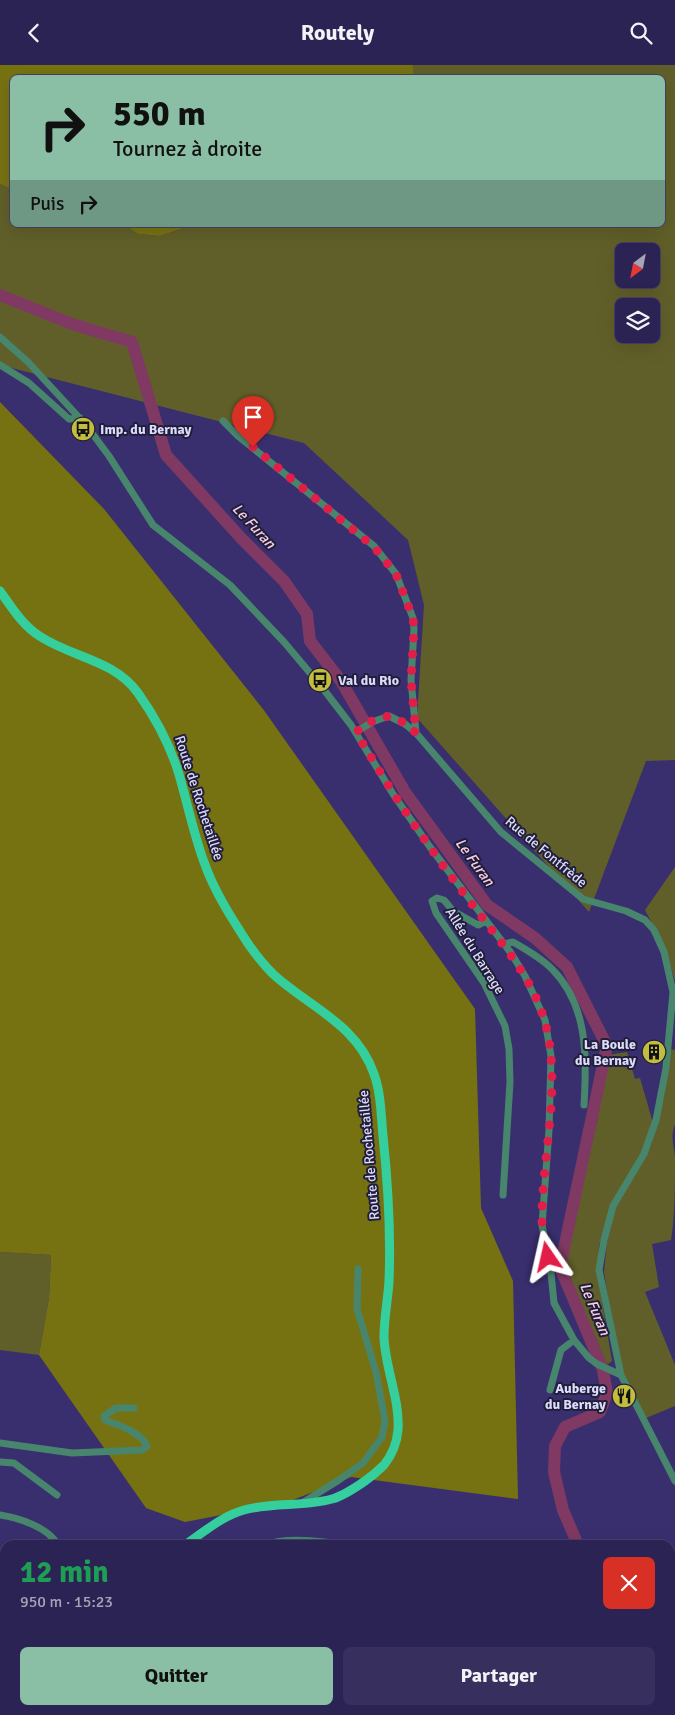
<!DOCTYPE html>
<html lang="fr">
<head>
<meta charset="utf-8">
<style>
  :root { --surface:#2b2353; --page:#372f5d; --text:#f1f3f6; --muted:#a6a4b8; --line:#47406a; --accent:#8abfa5 }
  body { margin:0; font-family:Signika,sans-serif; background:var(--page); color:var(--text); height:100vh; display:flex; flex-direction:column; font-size:19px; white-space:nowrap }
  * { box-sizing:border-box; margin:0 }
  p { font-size:16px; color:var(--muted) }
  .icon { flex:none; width:28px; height:28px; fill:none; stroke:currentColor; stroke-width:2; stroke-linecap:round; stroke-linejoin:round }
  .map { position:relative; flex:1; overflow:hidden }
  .side { position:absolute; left:0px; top:1475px; width:675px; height:175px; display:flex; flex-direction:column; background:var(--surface); border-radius:15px 15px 0 0; box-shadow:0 5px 20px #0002,0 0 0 1px var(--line) }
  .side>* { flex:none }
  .top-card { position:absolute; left:10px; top:10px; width:655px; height:152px; border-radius:8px; box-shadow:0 5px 20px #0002,0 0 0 1px var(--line); background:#8abfa5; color:#111; overflow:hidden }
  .needle { width:32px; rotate:212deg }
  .tools { position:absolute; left:615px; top:178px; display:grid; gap:10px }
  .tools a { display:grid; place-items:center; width:45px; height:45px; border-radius:8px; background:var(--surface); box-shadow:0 5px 20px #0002,0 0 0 1px var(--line); font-size:25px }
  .pin { position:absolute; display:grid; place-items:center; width:42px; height:42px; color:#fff; margin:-51px -21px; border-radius:50% 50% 50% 0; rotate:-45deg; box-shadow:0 0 5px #0007 }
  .pin .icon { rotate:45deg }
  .me { position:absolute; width:55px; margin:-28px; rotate:349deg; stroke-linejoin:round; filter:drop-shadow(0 0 4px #0008) }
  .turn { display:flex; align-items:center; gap:18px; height:105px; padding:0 20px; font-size:22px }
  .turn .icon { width:65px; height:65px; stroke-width:2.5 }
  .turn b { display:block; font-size:35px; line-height:42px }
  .then { display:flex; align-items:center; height:48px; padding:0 20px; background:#0003; gap:10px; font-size:19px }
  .round { display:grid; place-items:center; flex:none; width:52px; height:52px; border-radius:8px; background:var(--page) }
  .head { display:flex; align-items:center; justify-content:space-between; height:85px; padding:0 20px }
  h1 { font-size:30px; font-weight:700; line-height:38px; color:#1e9e55 }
  .primary-button { display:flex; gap:10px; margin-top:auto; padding:10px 20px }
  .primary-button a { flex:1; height:58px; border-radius:8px; background:var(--accent); color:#111; font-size:20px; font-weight:700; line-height:58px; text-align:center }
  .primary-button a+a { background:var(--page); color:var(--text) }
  header { display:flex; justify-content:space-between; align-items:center; height:65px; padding:0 20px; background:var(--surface); font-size:22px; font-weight:700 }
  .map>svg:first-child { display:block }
  .built { fill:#42377e }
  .green { fill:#615f29; fill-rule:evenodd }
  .forest { fill:#777211 }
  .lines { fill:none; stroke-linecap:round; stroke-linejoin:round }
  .river { stroke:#803962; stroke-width:12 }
  .minor { stroke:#47866d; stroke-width:7 }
  .major { stroke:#35cf9e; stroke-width:9 }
  .route { stroke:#e11d48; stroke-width:9; stroke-dasharray:0 16.2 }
  .labels { text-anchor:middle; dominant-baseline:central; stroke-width:4; stroke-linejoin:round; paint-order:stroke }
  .poi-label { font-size:14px; font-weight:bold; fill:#dcdbfa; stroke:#201e3a; text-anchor:start }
  .street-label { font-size:14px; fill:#dcdbfa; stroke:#201e3a }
  .water-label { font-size:15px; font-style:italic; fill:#f9cee3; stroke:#201e3a }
</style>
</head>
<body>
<header><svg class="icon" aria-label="back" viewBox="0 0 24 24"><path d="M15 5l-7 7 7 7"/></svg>Routely<svg class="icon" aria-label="search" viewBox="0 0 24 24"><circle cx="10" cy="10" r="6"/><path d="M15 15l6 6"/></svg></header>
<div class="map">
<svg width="675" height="1650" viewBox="0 0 675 1650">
  <rect width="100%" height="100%" fill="#392f6f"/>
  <path class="built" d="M451,1645H592L593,1650H447Z"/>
  <path class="green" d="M413,0H675V695L646,696L589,847L417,653L424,540L408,475L304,378L0,300V119L12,125V160H124L138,169L160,171L193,160H662V12H413ZM624,186H651V214H624ZM624,241H651V269H624Z
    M675,802V916L665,883L645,845Z
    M669,984L675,985V1059C670,1073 674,1079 675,1093C675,1119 675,1151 671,1175L652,1179L659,1222L645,1227L675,1300V1341L646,1353L624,1309L613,1266L604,1207L607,1177L616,1140L644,1095L651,1080L664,1032Z
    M627,987L635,1014L640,1013L653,1058L645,1082L609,1145L599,1181L597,1207L612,1296L608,1299L604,1297L572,1224L571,1218L563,1198L598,1052L600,1023L609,990Z
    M0,1187L51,1190L49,1233L39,1290L0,1285Z"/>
  <path class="forest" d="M0,0H413V12H12V125L0,119Z
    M124,160H193L160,171L138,169Z
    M0,337L104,444L263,644L475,944L481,1143L513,1216L518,1434L351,1412L288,1437L185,1457L146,1443L39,1290L49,1233L51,1190L0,1187Z"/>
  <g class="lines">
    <path class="river" d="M0,230L72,259L132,277L166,390L241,473L284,516L307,549L310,576L341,616L405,727L487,840L535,873L567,902L607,981L560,1202L603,1305L607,1328L600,1347L565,1362L555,1381L554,1407L563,1445L578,1480
      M547,1650L554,1645"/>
    <path class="minor" d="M0,272L28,297L86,360L109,391L153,460L230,520L284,577L321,621L351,660L393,729L430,782L511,888L525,911L545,955L551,991L549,1065L542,1160L551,1208L554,1238L574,1275L589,1293L597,1299L621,1310
      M0,300L29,318L69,354L80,353
      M223,356L238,371L374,481L396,509L413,553L414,564L411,615L416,668L501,767L583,834L626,846L645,855L654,865L664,887L673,927L666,1003L656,1055L644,1089L613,1141L604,1175L599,1205L621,1310L675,1416
      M356,667L372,657L389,651L405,659L416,668
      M486,856L478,860L453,846L444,835L437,833L432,836L436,848L484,918L505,961L509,984L510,1017L503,1130
      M504,879L513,877C527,885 541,893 552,904C588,940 587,992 584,1040
      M550,1325L561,1285L574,1275
      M0,1378L72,1388L142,1385L147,1381C141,1367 118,1360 105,1355L104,1351L116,1343H134
      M0,1397L14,1398L57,1430
      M302,1438L339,1415L363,1398L382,1372L385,1356L376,1307L357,1244L358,1204
      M0,1450C19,1453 48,1462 58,1480
      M267,1480C284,1471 328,1477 348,1480
      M0,1502L5,1508
      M0,1588L5,1591
      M101,1645L105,1650
      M57,1650L59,1645"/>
    <path class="major" d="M0,526C12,543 23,561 41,572C74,593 114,595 138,628C155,652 169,678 178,706C187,736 193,767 204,797C214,826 232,854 249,880C256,890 264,900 273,909C309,942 357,959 374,1009C381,1028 381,1050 383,1071C388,1119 391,1167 389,1216C388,1234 384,1253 384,1272C385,1303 400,1334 398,1365C397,1377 392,1390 384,1400C378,1406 372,1411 365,1416C355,1423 343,1431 332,1434C303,1442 273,1437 244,1445C222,1451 204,1467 185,1480
      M14,1650L19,1645"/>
  </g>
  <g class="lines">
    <path class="route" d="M253,382L374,482L396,509L413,553L414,564L411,615L416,668L405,658L389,651L372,656L356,667C379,706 403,745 430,782C447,807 466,831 484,855C512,891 539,924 548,970C560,1032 541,1096 542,1159C542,1169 546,1181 548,1192"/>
  </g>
  <defs>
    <g id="bus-disc" transform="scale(1.25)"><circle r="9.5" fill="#c3bd3e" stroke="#201e3a"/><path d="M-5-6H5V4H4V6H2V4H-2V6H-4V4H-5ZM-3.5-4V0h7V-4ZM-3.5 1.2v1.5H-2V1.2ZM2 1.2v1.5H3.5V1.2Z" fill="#111"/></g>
    <g id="building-disc" transform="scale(1.25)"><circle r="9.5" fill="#c3bd3e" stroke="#201e3a"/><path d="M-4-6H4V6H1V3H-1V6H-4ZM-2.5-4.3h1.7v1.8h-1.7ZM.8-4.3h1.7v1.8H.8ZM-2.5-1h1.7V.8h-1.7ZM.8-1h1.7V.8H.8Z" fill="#111"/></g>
    <g id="restaurant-disc" transform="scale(1.25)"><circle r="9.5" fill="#c3bd3e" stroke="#201e3a"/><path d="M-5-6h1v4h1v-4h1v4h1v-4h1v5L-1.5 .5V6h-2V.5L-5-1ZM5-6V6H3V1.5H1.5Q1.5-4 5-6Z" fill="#111"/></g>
  </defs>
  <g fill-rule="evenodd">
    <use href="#bus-disc" x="83" y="364"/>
    <use href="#bus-disc" x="320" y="615"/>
    <use href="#building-disc" x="654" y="987"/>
    <use href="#restaurant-disc" x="624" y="1331"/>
  </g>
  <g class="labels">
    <g class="poi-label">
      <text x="100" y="364">Imp. du Bernay</text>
      <text x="338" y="615">Val du Rio</text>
      <text x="636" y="979" text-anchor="end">La Boule<tspan x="636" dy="16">du Bernay</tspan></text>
      <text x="606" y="1323" text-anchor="end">Auberge<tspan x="606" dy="16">du Bernay</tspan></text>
    </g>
    <g class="street-label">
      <text transform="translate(199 733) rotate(72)">Route de Rochetaillée</text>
      <text transform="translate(546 787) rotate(40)">Rue de Fontfrède</text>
      <text transform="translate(475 886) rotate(58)">Allée du Barrage</text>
      <text transform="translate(369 1090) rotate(-95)">Route de Rochetaillée</text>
    </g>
    <g class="water-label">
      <text transform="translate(254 461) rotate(47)">Le Furan</text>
      <text transform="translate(475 797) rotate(54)">Le Furan</text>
      <text transform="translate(595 1244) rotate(67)">Le Furan</text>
    </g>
  </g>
</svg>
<div class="tools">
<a><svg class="needle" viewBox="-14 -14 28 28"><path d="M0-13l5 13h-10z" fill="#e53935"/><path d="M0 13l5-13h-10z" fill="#a6a4b8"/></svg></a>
<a><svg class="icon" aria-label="layers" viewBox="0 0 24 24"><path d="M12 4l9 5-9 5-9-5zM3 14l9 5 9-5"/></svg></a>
</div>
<div class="pin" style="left:253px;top:382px;background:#d93025"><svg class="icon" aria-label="arrive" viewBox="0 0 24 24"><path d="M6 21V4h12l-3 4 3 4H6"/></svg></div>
<svg class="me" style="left:548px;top:1192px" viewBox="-20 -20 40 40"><path d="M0-17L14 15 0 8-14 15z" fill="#e11d48" stroke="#fff" stroke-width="4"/></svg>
<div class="top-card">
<div class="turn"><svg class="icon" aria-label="right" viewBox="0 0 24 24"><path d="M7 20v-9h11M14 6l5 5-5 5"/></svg><div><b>550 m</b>Tournez à droite</div></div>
<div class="then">Puis<svg class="icon" aria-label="right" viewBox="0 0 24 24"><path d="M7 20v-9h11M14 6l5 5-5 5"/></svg></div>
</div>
<section class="side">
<div class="head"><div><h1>12 min</h1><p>950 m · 15:23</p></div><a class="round" style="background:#d93025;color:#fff"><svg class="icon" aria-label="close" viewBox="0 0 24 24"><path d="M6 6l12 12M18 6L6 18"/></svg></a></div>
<div class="primary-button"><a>Quitter</a><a>Partager</a></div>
</section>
</div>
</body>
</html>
